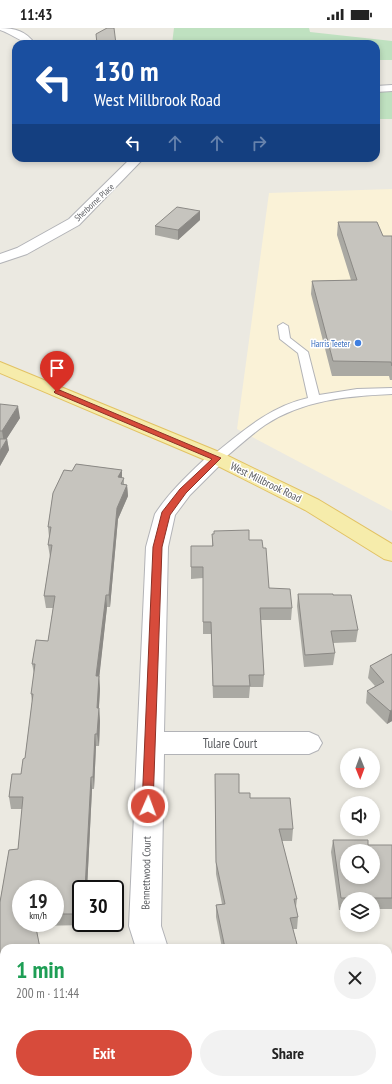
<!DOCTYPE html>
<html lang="en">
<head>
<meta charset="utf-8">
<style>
  :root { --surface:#fff; --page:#f2f2f2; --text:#222; --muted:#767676; --accent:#d74b3b }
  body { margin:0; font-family:"PT Sans Narrow",sans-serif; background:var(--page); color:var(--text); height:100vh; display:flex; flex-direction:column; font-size:15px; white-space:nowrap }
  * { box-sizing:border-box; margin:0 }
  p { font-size:13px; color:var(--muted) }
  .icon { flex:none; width:22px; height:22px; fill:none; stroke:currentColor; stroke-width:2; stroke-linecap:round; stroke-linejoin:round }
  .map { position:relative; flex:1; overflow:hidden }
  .details { position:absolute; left:0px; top:916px; width:392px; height:140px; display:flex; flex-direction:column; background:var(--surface); border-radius:12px 12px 0 0; box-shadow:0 2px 6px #0003 }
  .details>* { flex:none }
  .guide { position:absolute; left:12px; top:12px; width:368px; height:122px; border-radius:12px; box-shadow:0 2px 6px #0003; background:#1a4fa0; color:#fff; overflow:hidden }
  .needle { width:26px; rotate:179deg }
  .controls { position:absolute; left:340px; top:720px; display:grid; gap:8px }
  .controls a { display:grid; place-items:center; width:40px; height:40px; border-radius:50%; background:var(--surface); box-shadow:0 2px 6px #0003; font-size:20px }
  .speed { position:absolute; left:12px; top:852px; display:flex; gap:8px; font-size:20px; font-weight:700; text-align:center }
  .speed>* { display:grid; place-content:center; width:52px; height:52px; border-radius:50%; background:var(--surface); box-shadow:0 2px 6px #0003; line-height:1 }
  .speed small { font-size:10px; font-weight:400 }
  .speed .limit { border:2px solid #111; border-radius:6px; background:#fff; color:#111 }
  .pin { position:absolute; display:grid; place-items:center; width:34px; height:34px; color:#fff; margin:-41px -17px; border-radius:50% 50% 50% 0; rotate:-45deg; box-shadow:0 0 4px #0007 }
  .pin .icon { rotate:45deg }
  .me { position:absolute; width:44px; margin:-22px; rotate:2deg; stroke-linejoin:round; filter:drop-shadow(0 0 3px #0008) }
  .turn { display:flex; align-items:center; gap:14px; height:84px; padding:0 16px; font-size:18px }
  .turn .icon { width:52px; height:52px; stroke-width:2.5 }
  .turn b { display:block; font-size:28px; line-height:34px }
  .lanes { display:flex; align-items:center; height:38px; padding:0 16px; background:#0003; justify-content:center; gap:20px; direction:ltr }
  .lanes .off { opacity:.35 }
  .round { display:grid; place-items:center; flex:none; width:42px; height:42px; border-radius:21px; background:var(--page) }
  .head { display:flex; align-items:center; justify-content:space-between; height:68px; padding:0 16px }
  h1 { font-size:24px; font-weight:600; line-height:30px; color:#1e9e55 }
  .action { display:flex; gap:8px; margin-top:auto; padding:8px 16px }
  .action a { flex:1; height:46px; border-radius:24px; background:var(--accent); color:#fff; font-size:16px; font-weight:600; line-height:46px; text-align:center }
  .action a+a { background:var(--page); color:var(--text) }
  .status { display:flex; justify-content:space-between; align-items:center; height:28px; padding:0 20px; background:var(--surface); direction:ltr }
  .status svg { height:11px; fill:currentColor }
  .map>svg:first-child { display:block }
  .commercial { fill:#faf2d7 }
  .green { fill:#bfe1c0 }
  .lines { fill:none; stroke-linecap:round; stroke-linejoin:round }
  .service-casing { stroke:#b2b3b7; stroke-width:2 }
  .minor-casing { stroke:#b2b3b7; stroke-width:2 }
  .primary-casing { stroke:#e2c263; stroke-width:2 }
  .service { fill:#fff; fill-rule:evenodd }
  .minor { fill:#fff; fill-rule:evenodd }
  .primary { fill:#f6ecab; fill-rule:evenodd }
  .wall { fill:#aaa9a3; fill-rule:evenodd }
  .shaded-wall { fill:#8b8985 }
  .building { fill:#c6c4be; stroke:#8b8985; fill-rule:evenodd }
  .route { fill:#d74b3b; stroke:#8c3126 }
  .shop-dot { fill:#3f7fe0; stroke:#fff; stroke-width:1.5 }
  .labels { text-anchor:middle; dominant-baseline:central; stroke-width:3; stroke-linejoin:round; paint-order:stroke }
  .far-street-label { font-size:9px; fill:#5a5c60; stroke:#fff }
  .far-shop-label { font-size:9px; fill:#366cbe; stroke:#fff; text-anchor:end }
  .street-label { font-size:11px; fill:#5a5c60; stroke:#fff }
  .near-street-label { font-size:13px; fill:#5a5c60; stroke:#fff }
</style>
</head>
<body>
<div class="status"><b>11:43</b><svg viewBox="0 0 49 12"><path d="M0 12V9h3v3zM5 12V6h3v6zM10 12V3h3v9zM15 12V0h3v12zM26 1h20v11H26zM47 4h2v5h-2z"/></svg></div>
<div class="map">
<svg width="392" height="1056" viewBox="0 0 392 1056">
  <rect width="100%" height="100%" fill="#ebe9e1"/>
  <path class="commercial" d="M392,161V483L237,401L269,165Z"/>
  <path class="green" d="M174,0H309L310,4L392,13V32H376V16H172Z
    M376,62H392V91H376Z"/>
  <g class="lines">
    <g class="service-casing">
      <path id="service" d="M283,295L288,298L290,310L308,324L319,367L357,361L392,360V366C347,368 303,372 265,397C249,408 236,421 221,433H213L211,430L213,427C243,403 269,379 308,370L298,325L280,311L278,298Z"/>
    </g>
    <g class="minor-casing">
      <path id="minor" d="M0,0C15,0 26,3 35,16C22,16 13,6 0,2Z
        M392,57V63L376,64V58Z
        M131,130H144L79,197L27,226L0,235V226L17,220L69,191Z
        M217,424L224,426L227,430L190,467L175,487L168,519L164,704H309L318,708L322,715L318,722L309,726H164L161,898L168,920H136L129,898L146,519L155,486C170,463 190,445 210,426Z
        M219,1052H256L257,1056H220Z"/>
    </g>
    <g class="primary-casing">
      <path id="primary" d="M0,334L224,426L319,472L392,516V533L384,531L305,482L210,434L0,345Z"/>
    </g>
    <use href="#service" class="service"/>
    <use href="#minor" class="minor"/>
    <use href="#primary" class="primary"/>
  </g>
  <path class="wall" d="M200,192L178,212L155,207V198Z
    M338,194L383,208H392V352H390L389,348H332L311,266L312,253L351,252L337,207Z
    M0,376L20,390L6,411H7L9,422L0,438Z
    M76,436L122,442V450H124V456L127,457L128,468L118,491L110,579H107L99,648L100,661L99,680L100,693L99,718H96L94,761H92L87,861H81V895H86V897L36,898L40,920H4V1026H2L0,1020V874L9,822L18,821L22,781H11L9,769L12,746H21L23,731L25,730L32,674L31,666L34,645L32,636L36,612L48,613L53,580H46L44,568L50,529L48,517L49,509L48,499L53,465L64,442L72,443ZM21,861H55V895H21Z
    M212,506L249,512L263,520L269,560L292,580L291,592H261L264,647L263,659H250L249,670H213L211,606H203V550L191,551V518H212Z
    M298,566L333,567L358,602L356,614L333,615L335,625L333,637L304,639L297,578Z
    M392,626V693L387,696L366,675L367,663L375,658L368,650L370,638Z
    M215,746L239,765L250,770L293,801L292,813H282L297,871L296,879L298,889L297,901H293L298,920H222L216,889V877L222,876L216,846Z
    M333,812L368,817H392V881H373V871H347V882H339L331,824Z
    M388,933L390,943H392V1030H388Z"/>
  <path class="shaded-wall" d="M200,183V192L178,212V202Z
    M18,378L20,390L4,415L2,403Z
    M7,411L9,422L0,438V423Z
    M122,442V453L118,449Z
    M127,457L128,468L118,491L110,579L109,567L117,480Z
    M106,567L107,579L98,661L96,648Z
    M99,648L100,661L98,693L97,680Z
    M99,680L100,693L99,718L97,706Z
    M392,682V693L387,696L390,683Z
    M95,706L96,718L94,761L93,749Z
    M91,749L92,761L87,861H85Z
    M4,1014V1026H2L0,1020V1015Z"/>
  <path class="building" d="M107,0H114L116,16H97L96,6Z
    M177,179L200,183L178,202L155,198Z
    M338,194H377L383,208H392V338L391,334L333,333L312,253L357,252Z
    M0,376L18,378L2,403H0Z
    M0,411H7L0,423Z
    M76,436L122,442L118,449L124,450L121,456L127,457L117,480L109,567H106L96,648H99L97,680H99L97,706H95L93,749H91L85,861H81V886H55V861H21V895H35L40,920H4V1014L0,1015V874L9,822L18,821L23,769H9L12,746H21L23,731L25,730L33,666H31L35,636H32L36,612L48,613L55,568H44L52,517H48L51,499H48L53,465L64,442L72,443Z
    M249,502V512H262L263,520H266L269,560L290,561L292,580H260L264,647H249L250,658H213L211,594H203V539H191V518H213L212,506H214V503Z
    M298,566H333V567H351L358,602L331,603L335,625L305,627Z
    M392,626V682L390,683L367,663L384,654L370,638Z
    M215,746H239V765H250V770H290L293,801H279L297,871H294L298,889L290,890L298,920H225L216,877L225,876L216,834Z
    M333,812H368V817H392V870H341ZM347,823H373V849H347Z
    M388,933L390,943H392V1019H391L389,1008H388Z
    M14,1052H125L127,1056H8Z"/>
  <path class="route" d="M57,361L221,430L186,465L170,487L162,519L153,778L152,782L148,783L143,782L142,778L153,519L162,484L180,461L212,431L55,365L54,364Z"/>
  <circle class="shop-dot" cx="358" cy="315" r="4"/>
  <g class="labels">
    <g class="far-street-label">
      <text transform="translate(94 174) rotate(-43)">Sherborne Place</text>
    </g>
    <g class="far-shop-label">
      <text x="350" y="315">Harris Teeter</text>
    </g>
    <g class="street-label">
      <text transform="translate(266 454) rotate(26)">West Millbrook Road</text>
      <text transform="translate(146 845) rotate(-89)">Bennettwood Court</text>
    </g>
    <g class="near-street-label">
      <text x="230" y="715">Tulare Court</text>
    </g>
  </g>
</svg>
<div class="controls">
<a><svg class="needle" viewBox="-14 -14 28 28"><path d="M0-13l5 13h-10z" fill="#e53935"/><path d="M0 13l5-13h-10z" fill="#767676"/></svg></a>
<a><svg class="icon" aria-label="sound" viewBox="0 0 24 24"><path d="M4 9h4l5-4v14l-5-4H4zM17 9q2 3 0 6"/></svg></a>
<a><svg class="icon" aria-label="search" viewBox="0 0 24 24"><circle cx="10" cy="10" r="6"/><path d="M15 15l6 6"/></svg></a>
<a><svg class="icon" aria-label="layers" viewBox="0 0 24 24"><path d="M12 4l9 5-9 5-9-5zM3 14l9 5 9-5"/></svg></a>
</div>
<div class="speed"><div>19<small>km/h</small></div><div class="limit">30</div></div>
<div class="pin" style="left:57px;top:364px;background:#d93025"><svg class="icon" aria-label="arrive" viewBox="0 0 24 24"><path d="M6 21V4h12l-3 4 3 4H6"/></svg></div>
<svg class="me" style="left:148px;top:778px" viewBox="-20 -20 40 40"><circle r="17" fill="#d74b3b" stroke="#fff" stroke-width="3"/><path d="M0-11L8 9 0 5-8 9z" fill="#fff"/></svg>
<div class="guide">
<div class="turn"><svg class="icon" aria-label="left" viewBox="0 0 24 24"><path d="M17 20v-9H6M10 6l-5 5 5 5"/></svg><div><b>130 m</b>West Millbrook Road</div></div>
<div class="lanes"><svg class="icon" aria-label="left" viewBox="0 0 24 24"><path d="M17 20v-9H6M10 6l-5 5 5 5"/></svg><svg class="icon off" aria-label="ahead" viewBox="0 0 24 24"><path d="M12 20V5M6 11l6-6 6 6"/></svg><svg class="icon off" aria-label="ahead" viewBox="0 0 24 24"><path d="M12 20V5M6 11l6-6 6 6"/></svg><svg class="icon off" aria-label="right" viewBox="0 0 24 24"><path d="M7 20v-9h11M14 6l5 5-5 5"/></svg></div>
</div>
<section class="details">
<div class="head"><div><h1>1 min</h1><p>200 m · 11:44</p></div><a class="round"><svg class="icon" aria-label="close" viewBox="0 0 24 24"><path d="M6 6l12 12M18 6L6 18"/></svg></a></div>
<div class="action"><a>Exit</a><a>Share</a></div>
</section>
</div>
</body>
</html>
